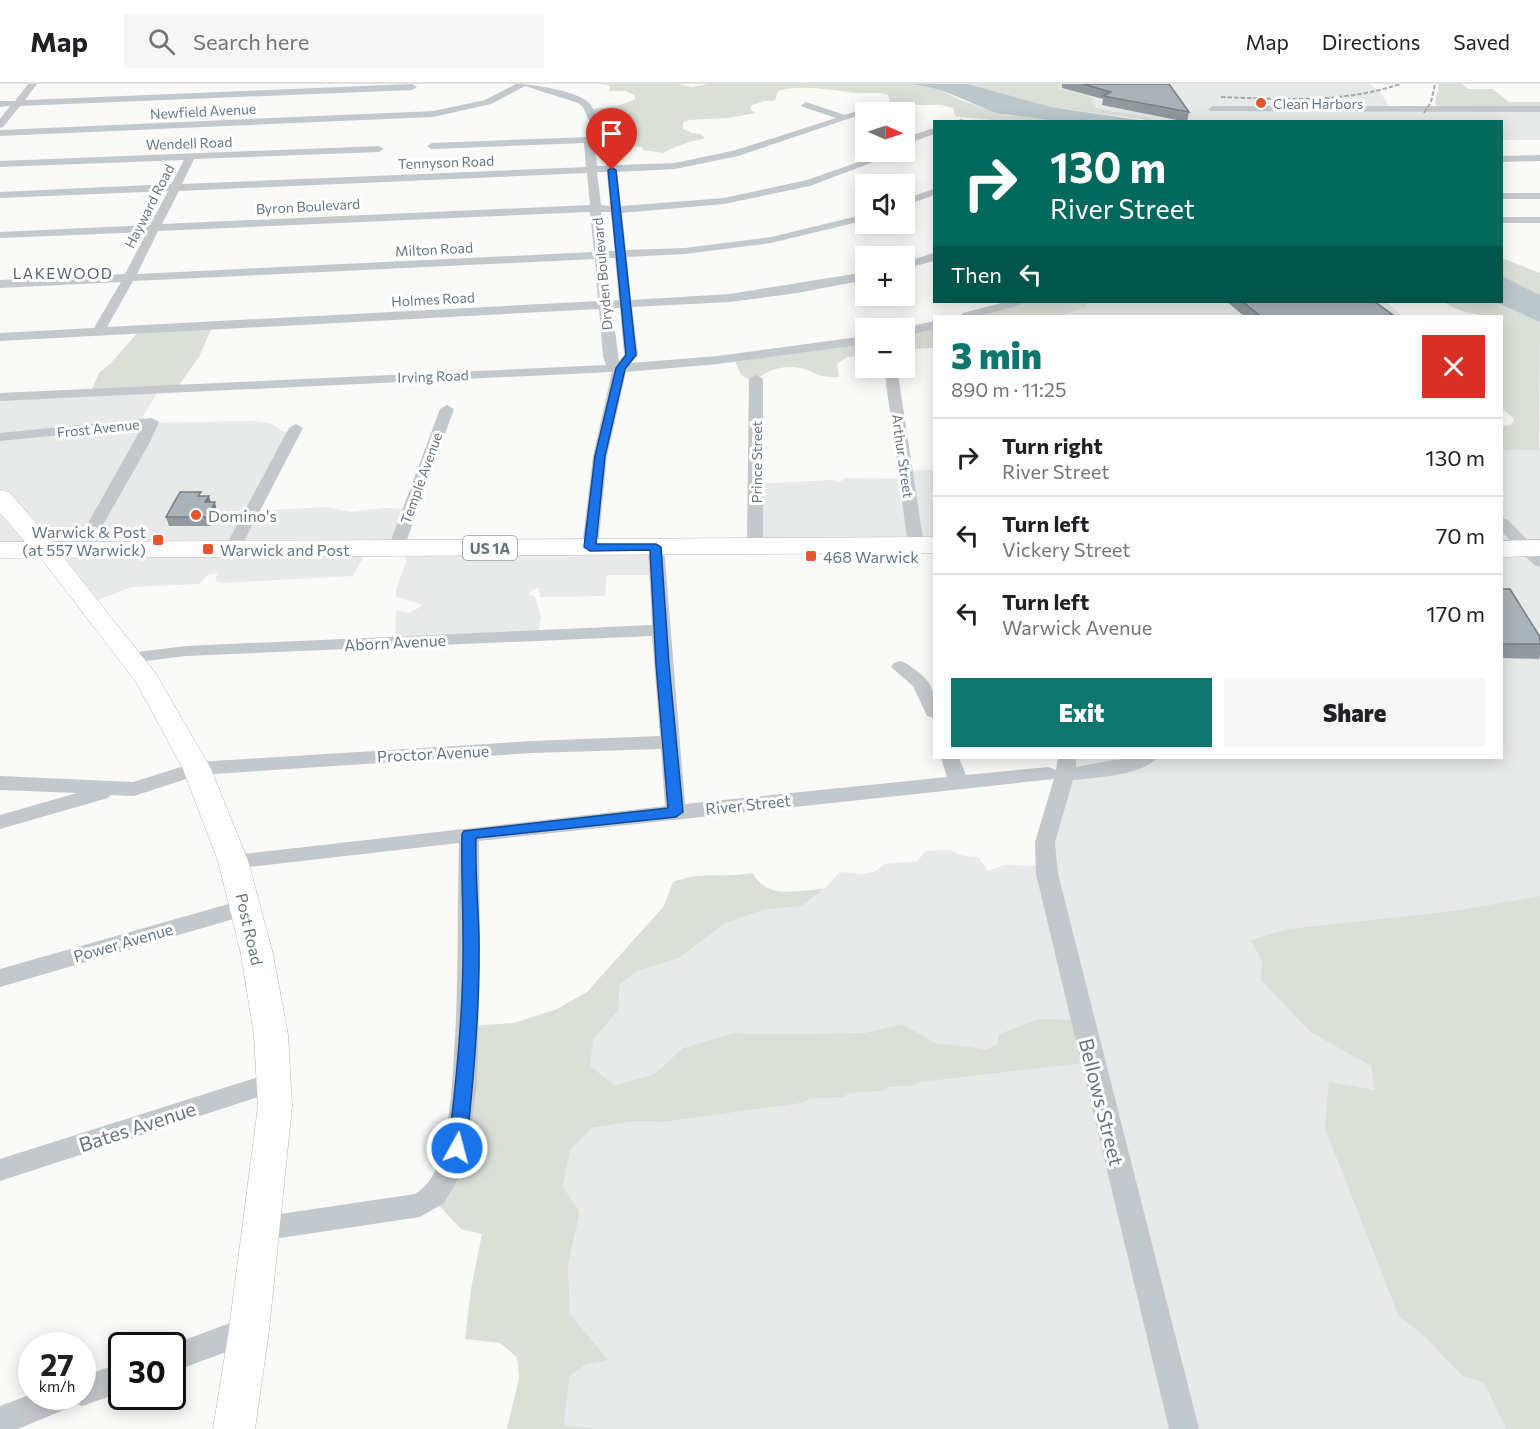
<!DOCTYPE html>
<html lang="en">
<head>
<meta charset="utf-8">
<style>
  :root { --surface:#fff; --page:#f6f6f6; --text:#202124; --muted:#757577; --line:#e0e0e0; --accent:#0f766e }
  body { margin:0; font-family:Commissioner,sans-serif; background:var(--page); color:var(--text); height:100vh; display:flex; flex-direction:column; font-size:22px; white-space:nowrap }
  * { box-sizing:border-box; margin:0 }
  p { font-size:20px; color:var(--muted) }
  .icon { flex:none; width:33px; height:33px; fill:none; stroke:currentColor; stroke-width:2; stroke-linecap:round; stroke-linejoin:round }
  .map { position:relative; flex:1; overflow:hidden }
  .panel { position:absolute; left:933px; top:231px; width:570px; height:444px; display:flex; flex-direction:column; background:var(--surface); border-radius:0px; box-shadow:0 3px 15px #0003 }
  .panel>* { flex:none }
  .hud { position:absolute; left:933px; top:36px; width:570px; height:183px; border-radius:0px; box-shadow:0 3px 15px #0003; background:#00695c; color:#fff; overflow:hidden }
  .needle { width:39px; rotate:92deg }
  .fabs { position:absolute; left:855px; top:18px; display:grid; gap:12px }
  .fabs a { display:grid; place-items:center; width:60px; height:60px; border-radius:0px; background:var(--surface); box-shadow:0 3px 15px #0003; font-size:30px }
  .speed { position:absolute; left:18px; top:1248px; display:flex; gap:12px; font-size:30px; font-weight:700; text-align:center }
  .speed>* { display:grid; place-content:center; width:78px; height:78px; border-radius:50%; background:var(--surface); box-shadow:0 3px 15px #0003; line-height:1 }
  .speed small { font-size:15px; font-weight:400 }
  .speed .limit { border:3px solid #111; border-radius:9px; background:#fff; color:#111 }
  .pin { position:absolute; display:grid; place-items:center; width:51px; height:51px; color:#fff; margin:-62px -26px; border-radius:50% 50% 50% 0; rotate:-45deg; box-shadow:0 0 6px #0007 }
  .pin .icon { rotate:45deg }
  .me { position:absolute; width:66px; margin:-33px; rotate:7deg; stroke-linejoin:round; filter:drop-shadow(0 0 4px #0008) }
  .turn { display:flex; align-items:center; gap:21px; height:126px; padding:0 18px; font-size:27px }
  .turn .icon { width:78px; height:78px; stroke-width:2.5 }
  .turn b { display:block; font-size:42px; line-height:51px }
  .then { display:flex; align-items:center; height:57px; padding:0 18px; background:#0003; gap:12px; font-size:22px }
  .round { display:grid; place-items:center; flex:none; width:63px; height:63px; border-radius:0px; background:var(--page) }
  .overview { display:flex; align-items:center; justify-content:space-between; height:102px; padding:0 18px }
  h1 { font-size:36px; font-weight:800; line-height:45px; color:var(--accent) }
  .action { display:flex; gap:12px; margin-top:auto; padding:12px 18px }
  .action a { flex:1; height:69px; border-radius:0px; background:var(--accent); color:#fff; font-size:24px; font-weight:800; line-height:69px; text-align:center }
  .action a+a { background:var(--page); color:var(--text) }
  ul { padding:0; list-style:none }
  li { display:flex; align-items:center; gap:18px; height:78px; padding:0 18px; border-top:2px solid var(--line) }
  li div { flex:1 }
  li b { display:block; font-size:22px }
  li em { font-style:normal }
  header { display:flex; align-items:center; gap:36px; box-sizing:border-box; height:84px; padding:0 30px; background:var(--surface); border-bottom:2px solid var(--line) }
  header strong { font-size:28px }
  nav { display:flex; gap:33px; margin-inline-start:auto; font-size:21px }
  .search { width:420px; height:54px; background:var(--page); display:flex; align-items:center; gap:15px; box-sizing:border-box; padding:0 21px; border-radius:0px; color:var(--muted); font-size:22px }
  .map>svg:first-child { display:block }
  .built { fill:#e8e9e9 }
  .green { fill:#dadfd7 }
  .water { fill:#bbc7cb }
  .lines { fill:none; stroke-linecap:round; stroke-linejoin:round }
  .secondary-casing { stroke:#b3babf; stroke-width:1 }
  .primary-casing { stroke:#b5babe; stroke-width:1 }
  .minor { fill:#c3c8cc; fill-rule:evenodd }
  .secondary { fill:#fff; fill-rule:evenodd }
  .primary { fill:#fff; fill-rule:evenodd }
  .rail { stroke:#a2aab0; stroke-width:2; stroke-dasharray:4.5 2; stroke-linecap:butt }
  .wall { fill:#929a9f }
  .shaded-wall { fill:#777d82 }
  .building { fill:#aab3b9; stroke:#777d82; stroke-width:1.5 }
  .route { fill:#1a73e8; stroke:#114b97; stroke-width:1.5 }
  .poi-dot { fill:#e4572e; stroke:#fff; stroke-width:2 }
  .labels { text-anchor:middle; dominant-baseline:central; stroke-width:6; stroke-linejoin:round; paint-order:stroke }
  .far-poi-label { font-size:14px; fill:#657683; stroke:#fff; text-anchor:start }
  .far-street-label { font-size:14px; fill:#657683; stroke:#fff }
  .far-neighbourhood-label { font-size:15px; letter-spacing:1.5px; fill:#57646e; stroke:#fff }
  .shield { fill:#fff; stroke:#939fa8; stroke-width:1.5 }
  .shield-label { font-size:15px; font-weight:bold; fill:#657683 }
  .poi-label { font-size:16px; fill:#657683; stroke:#fff; text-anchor:start }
  .street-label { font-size:16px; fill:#657683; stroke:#fff }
  .near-street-label { font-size:20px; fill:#657683; stroke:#fff }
</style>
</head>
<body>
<header>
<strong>Map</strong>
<div class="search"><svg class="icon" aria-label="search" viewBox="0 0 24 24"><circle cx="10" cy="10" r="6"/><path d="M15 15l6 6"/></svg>Search here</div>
<nav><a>Map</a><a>Directions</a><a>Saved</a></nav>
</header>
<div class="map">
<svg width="1540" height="1345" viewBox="0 0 1540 1345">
  <rect width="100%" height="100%" fill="#fafaf8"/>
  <path class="built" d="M1069,0H1370L1380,8L1391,25H1540V56H1502V38L1156,37L1141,32L1105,26L1056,4Z
    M1080,218H1385L1403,232H1053Z
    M159,306L139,339L255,337L270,339L282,347L294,349L254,427L327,423L351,428L384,424L410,425L397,463L368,465L353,492L222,499L215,497L218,489L209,490L199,500L131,503L91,519L46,466H0V313Z
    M1540,364V812L1452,827L1287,845L1250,856L1262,877L1260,895L1310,948L1371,982L1399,1233L1423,1251L1462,1292L1484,1299L1506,1345H600L564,1341L568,1293L585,1281L607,1276L570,1230L568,1181L580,1128L563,1103L570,1066L592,1044L636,1037L663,1038L802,1019L810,1015L844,1013L850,1009L883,1007L889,1003L912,1002L997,961L986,965L936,959L902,940L864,949L757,950L734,949L683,964L653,991L614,1001L590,983L592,957L618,927L620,900L638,887L679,874L724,840L763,826L801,822L824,805L840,788L861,790L874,788L885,780L918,777L925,767L949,766L964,772L978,773L988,787L1004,781L1046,782V760L1075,690L1071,674H1502V366Z
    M906,386H934V461H755L754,400L832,396L839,398L847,394L906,395Z
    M657,464L656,491H607L605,512L540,513L539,504L533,505L529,510L535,513L541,532L538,551L395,557L396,526L409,529L424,521L396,513V506L406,478L404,467Z"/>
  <path class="green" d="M603,0H678L692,3L708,0H912L941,6L960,16L1006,31L1063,37L1009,38L955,32L953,24L940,21H912L890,18L888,11L885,10C875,8 866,10 857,9C833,6 800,0 778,7L775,17H764L750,22L751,26L756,29L728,34L688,36L683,39V45L692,49L701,50L705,55C697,55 669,64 664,69L643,66L642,63L609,60L614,58L617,48L615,41L594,39L590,25C607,24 619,23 635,15V11L625,7H609L610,2Z
    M968,0H1069L1056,4L1091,13L1096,23C1115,30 1137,28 1156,37L1051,23Z
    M1439,0H1462L1468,5H1493L1509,18H1540V25L1440,26L1435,20Z
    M1502,174L1540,189V211L1502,192Z
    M1020,218H1086V223L1057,232H970Z
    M1444,218H1495L1540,238L1539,366H1502V342L1511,341L1514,335L1502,324V232C1480,232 1462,230 1444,218Z
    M934,242V264L905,265L904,248Z
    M212,243L199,273L177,304L91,308L99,289L111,279L139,247Z
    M865,257V273H847L837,280L839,293C822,294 821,291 807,286C787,279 768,285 753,298L741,291L734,275Z
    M753,789C766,816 799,806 824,805L801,822L763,826L724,840L679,874L638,887L620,900L618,927L593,956L590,982L614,1001L653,991L683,964L734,949L757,950L864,949L902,940L936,959L986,965L997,961L999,950L1039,935L1082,936L1091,978L920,998L912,1002L889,1003L883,1007L850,1009L844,1013L810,1015L802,1019L663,1038L636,1037L592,1044L570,1066L563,1103L580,1128L568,1181L570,1230L608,1276L585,1281L569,1293L564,1341L600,1345H507L519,1294L517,1273L500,1259L465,1255L471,1205L482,1150L461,1145L434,1116L469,942L514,939L557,925L587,908L664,822L673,798C699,787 726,794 753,789Z
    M1540,812V1345H1506L1484,1299L1462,1292L1423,1251L1399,1233L1325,1044L1329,998L1374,1006L1371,982L1310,948L1260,895L1262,877L1250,856L1287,845L1452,827Z"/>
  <path class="water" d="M912,0H968L1051,23L1146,37L1064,38L996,29L941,6Z
    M1502,192L1540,211V238L1495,218H1502Z"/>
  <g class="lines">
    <g class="secondary-casing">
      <path id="secondary" d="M45,458L53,460L156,590L211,685L248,777L273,870L288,951L292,1022L269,1246L255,1345H213L229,1246L258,1022L254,951L241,870L218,777L183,685L136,598L34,465L37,460Z"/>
    </g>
    <g class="primary-casing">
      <path id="primary" d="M0,406L9,408L53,458L934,453V469L0,474V458H25L0,429Z
        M1540,456V472L1502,473V457Z"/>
    </g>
    <path class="minor" d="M28,0H37L25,16L412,0L417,3L412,6L20,22L3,43L0,44V35L10,22L0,23V17H15Z
      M516,0C533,0 576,7 588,18C594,23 596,32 599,39L591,41L583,23L578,19L525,2L491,20L433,33L0,52V46L433,27L485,16Z
      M806,18L845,31L884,18L889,21L738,72L675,85L617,88L621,122L724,114L807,96L887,68H900L810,102L724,120L622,129L626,166L685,164L771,153L866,130V136L771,159L685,170L627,173L631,216L730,210L866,188V196L797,209L730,218L632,223L638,271L631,279L718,272L866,252V260L718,280L626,288L607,372L598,463L596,466H584L582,463L593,372L612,288L0,317V309L606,281L603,272L599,225L0,257V249L94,244L121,198L0,204V196L125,190L147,148L0,154V148L150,141L168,107L0,114V108L171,100L184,76L0,83V77L379,62L384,65L379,68L194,75L182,100L586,83L584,59L432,65L427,62L432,59L589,53L594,56L597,82H606L605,66L610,63L615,66L617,81L675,79L736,66L836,34L803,23L801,21ZM597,88H607L610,122L601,121ZM587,89L590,121L162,140L179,107ZM590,128L594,168L137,190L158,147ZM601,128H611L615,167H606ZM606,174H615L619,216L611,217ZM595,175L598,217L107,243L133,197ZM612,224H620L624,271L619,277Z
      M1213,22H1540V28L1210,27L1208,25Z
      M960,35L965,36L966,38H956Z
      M934,44V50L904,61V54Z
      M1540,71V77L1502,78V72Z
      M934,105V111L904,122V115Z
      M1502,109H1540V115H1502Z
      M1502,133H1540V139H1502Z
      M934,169V177L904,185V178Z
      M1005,218H1023L1021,221L979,232H961L963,229Z
      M934,237V245L904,252V244H903Z
      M884,284H897L924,461L916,466L908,461Z
      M756,291L763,295V461L755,466L747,461L749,295Z
      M447,321L454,325L404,464L402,467H390L388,464L440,325Z
      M152,334L159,338L150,358L103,441L95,446L87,441L142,343L0,357V349Z
      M296,340L303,344L240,465L232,470L226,468L224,465L289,344Z
      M1502,434L1508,436L1540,469V483L1534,481L1502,448Z
      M656,458L664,463L685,720L947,693L941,674H959L966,691L1048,683L1056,686L1058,674H1076V683C1102,679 1130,671 1156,674C1145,691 1093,694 1073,696L1055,758L1058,790L1199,1345H1169L1036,790L1035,758L1054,695L479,757L480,883L477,997L471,1047L458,1095L444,1119L420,1133L260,1157L250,1154L247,1145L250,1136L260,1133L415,1110C425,1104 433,1094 437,1082C449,1047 452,1007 454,970C459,900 457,829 459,759L233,785L226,782L222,777L226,772L665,722L661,665L532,669L198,691L134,712L110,711L108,714L0,745V731L77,709L0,706V692L133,698L197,678L532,657L660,652L652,552L186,572L130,579L124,578L121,574L124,570L130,569L186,562L652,541L648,463Z
      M900,577C907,579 911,583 917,587C936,602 934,611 934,634L927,632L913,602L891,583L894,579Z
      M246,815L254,817L257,823L254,829L0,903V885Z
      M274,988L283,991L286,998L283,1005L0,1097V1075Z
      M249,1232L259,1236L263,1246L259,1256L172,1288V1262H168Z
      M122,1279V1308L82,1322L78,1320L18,1345H0V1322L32,1310V1312H82V1292Z"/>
    <use href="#secondary" class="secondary"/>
    <use href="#primary" class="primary"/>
    <path class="rail" d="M1221,13C1282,15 1341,20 1400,0
      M1424,29L1431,18L1435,0"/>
  </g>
  <path class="wall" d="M1062,0H1169L1189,28L1187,38L1102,21L1103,15L1062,4Z
    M1227,218H1375L1393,232H1244Z
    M202,412H209L211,418L217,427L210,442H169L166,433Z
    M1502,505L1540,553V571L1539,575L1502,574Z"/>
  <path class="shaded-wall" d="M209,412L211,421L205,418Z
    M215,418L217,427L210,442L208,433Z"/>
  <path class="building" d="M1083,0H1169L1189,28L1103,12L1111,8Z
    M1243,218H1375L1393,231L1382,232H1260Z
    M180,408H201L198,412H209L205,418H215L208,433H166Z
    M1502,505H1510L1540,553V560H1502Z"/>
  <path class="route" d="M612,84L616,86L636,271L625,285L605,372L596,460H656L661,463L669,580L683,728L676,733L476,754C475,787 478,819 479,851C480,922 474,994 466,1064L463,1069L457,1071L450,1069L448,1064C457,994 464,922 463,852C463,818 461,784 462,750L464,747L668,724L656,580L650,466L590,467L584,463L595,372L616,284L626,271L608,86Z"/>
  <g class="poi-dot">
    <circle cx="1261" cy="19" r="6"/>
    <circle cx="196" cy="431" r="6"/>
    <rect x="152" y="450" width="12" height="12" rx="3"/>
    <rect x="202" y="459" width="12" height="12" rx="3"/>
    <rect x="805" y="466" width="12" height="12" rx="3"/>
  </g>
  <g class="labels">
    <g class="far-poi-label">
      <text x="1273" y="19">Clean Harbors</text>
    </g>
    <g class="far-street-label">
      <text transform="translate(203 27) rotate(-3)">Newfield Avenue</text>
      <text transform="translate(189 59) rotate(-2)">Wendell Road</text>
      <text transform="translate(446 78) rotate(-2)">Tennyson Road</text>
      <text transform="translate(149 122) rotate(-63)">Hayward Road</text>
      <text transform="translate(308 122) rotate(-3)">Byron Boulevard</text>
      <text transform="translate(434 165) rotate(-3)">Milton Road</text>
      <text transform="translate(602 190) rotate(-95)">Dryden Boulevard</text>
      <text transform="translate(433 215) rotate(-3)">Holmes Road</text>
      <text transform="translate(433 292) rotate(-2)">Irving Road</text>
      <text transform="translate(98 344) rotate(-6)">Frost Avenue</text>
      <text transform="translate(903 372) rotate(82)">Arthur Street</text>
      <text transform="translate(756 378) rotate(-90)">Prince Street</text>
      <text transform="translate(421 394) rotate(-70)">Temple Avenue</text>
    </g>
    <g class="far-neighbourhood-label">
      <text x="63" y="189">LAKEWOOD</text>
    </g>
    <rect class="shield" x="463" y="452" width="54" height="24" rx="4.5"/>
    <g class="shield-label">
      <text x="490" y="464">US 1A</text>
    </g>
    <g class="poi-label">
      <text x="208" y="431">Domino's</text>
      <text x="146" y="447" text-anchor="end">Warwick &amp; Post<tspan x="146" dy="18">(at 557 Warwick)</tspan></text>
      <text x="220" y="465">Warwick and Post</text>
      <text x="823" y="472">468 Warwick</text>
    </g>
    <g class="street-label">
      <text transform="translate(395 558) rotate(-3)">Aborn Avenue</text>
      <text transform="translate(433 669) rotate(-3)">Proctor Avenue</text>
      <text transform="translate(748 720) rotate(-6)">River Street</text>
      <text transform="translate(250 845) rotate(77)">Post Road</text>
      <text transform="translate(123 858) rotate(-16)">Power Avenue</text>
    </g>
    <g class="near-street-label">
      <text transform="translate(1102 1018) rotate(76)">Bellows Street</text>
      <text transform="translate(137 1042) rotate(-18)">Bates Avenue</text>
    </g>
  </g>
</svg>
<div class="fabs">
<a><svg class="needle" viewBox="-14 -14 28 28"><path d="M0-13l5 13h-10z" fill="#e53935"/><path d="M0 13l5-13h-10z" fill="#757577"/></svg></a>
<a><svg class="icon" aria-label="sound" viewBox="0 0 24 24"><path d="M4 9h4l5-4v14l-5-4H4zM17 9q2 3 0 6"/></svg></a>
<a>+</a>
<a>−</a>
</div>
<div class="speed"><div>27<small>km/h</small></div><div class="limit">30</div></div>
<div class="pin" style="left:612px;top:86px;background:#d93025"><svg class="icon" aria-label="arrive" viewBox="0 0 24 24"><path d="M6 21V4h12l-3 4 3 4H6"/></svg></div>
<svg class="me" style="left:457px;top:1064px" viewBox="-20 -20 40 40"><circle r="17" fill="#1a73e8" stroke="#fff" stroke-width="3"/><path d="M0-11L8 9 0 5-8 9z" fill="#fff"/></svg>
<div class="hud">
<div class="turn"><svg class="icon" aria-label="right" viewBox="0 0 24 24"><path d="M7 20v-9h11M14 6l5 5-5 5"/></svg><div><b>130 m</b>River Street</div></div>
<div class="then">Then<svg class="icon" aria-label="left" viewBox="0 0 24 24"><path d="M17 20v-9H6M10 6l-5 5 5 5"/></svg></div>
</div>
<section class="panel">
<div class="overview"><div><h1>3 min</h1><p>890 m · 11:25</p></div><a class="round" style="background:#d93025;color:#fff"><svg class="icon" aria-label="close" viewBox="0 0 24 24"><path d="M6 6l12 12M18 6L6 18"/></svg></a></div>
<ul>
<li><svg class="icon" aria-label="right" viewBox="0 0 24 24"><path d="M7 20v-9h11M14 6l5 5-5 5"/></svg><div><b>Turn right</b><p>River Street</p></div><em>130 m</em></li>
<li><svg class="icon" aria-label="left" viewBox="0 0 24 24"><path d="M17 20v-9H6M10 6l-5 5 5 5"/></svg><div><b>Turn left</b><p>Vickery Street</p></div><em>70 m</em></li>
<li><svg class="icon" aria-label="left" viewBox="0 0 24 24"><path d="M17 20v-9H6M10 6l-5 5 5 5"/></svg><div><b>Turn left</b><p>Warwick Avenue</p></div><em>170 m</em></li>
</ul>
<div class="action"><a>Exit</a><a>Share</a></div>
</section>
</div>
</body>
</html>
